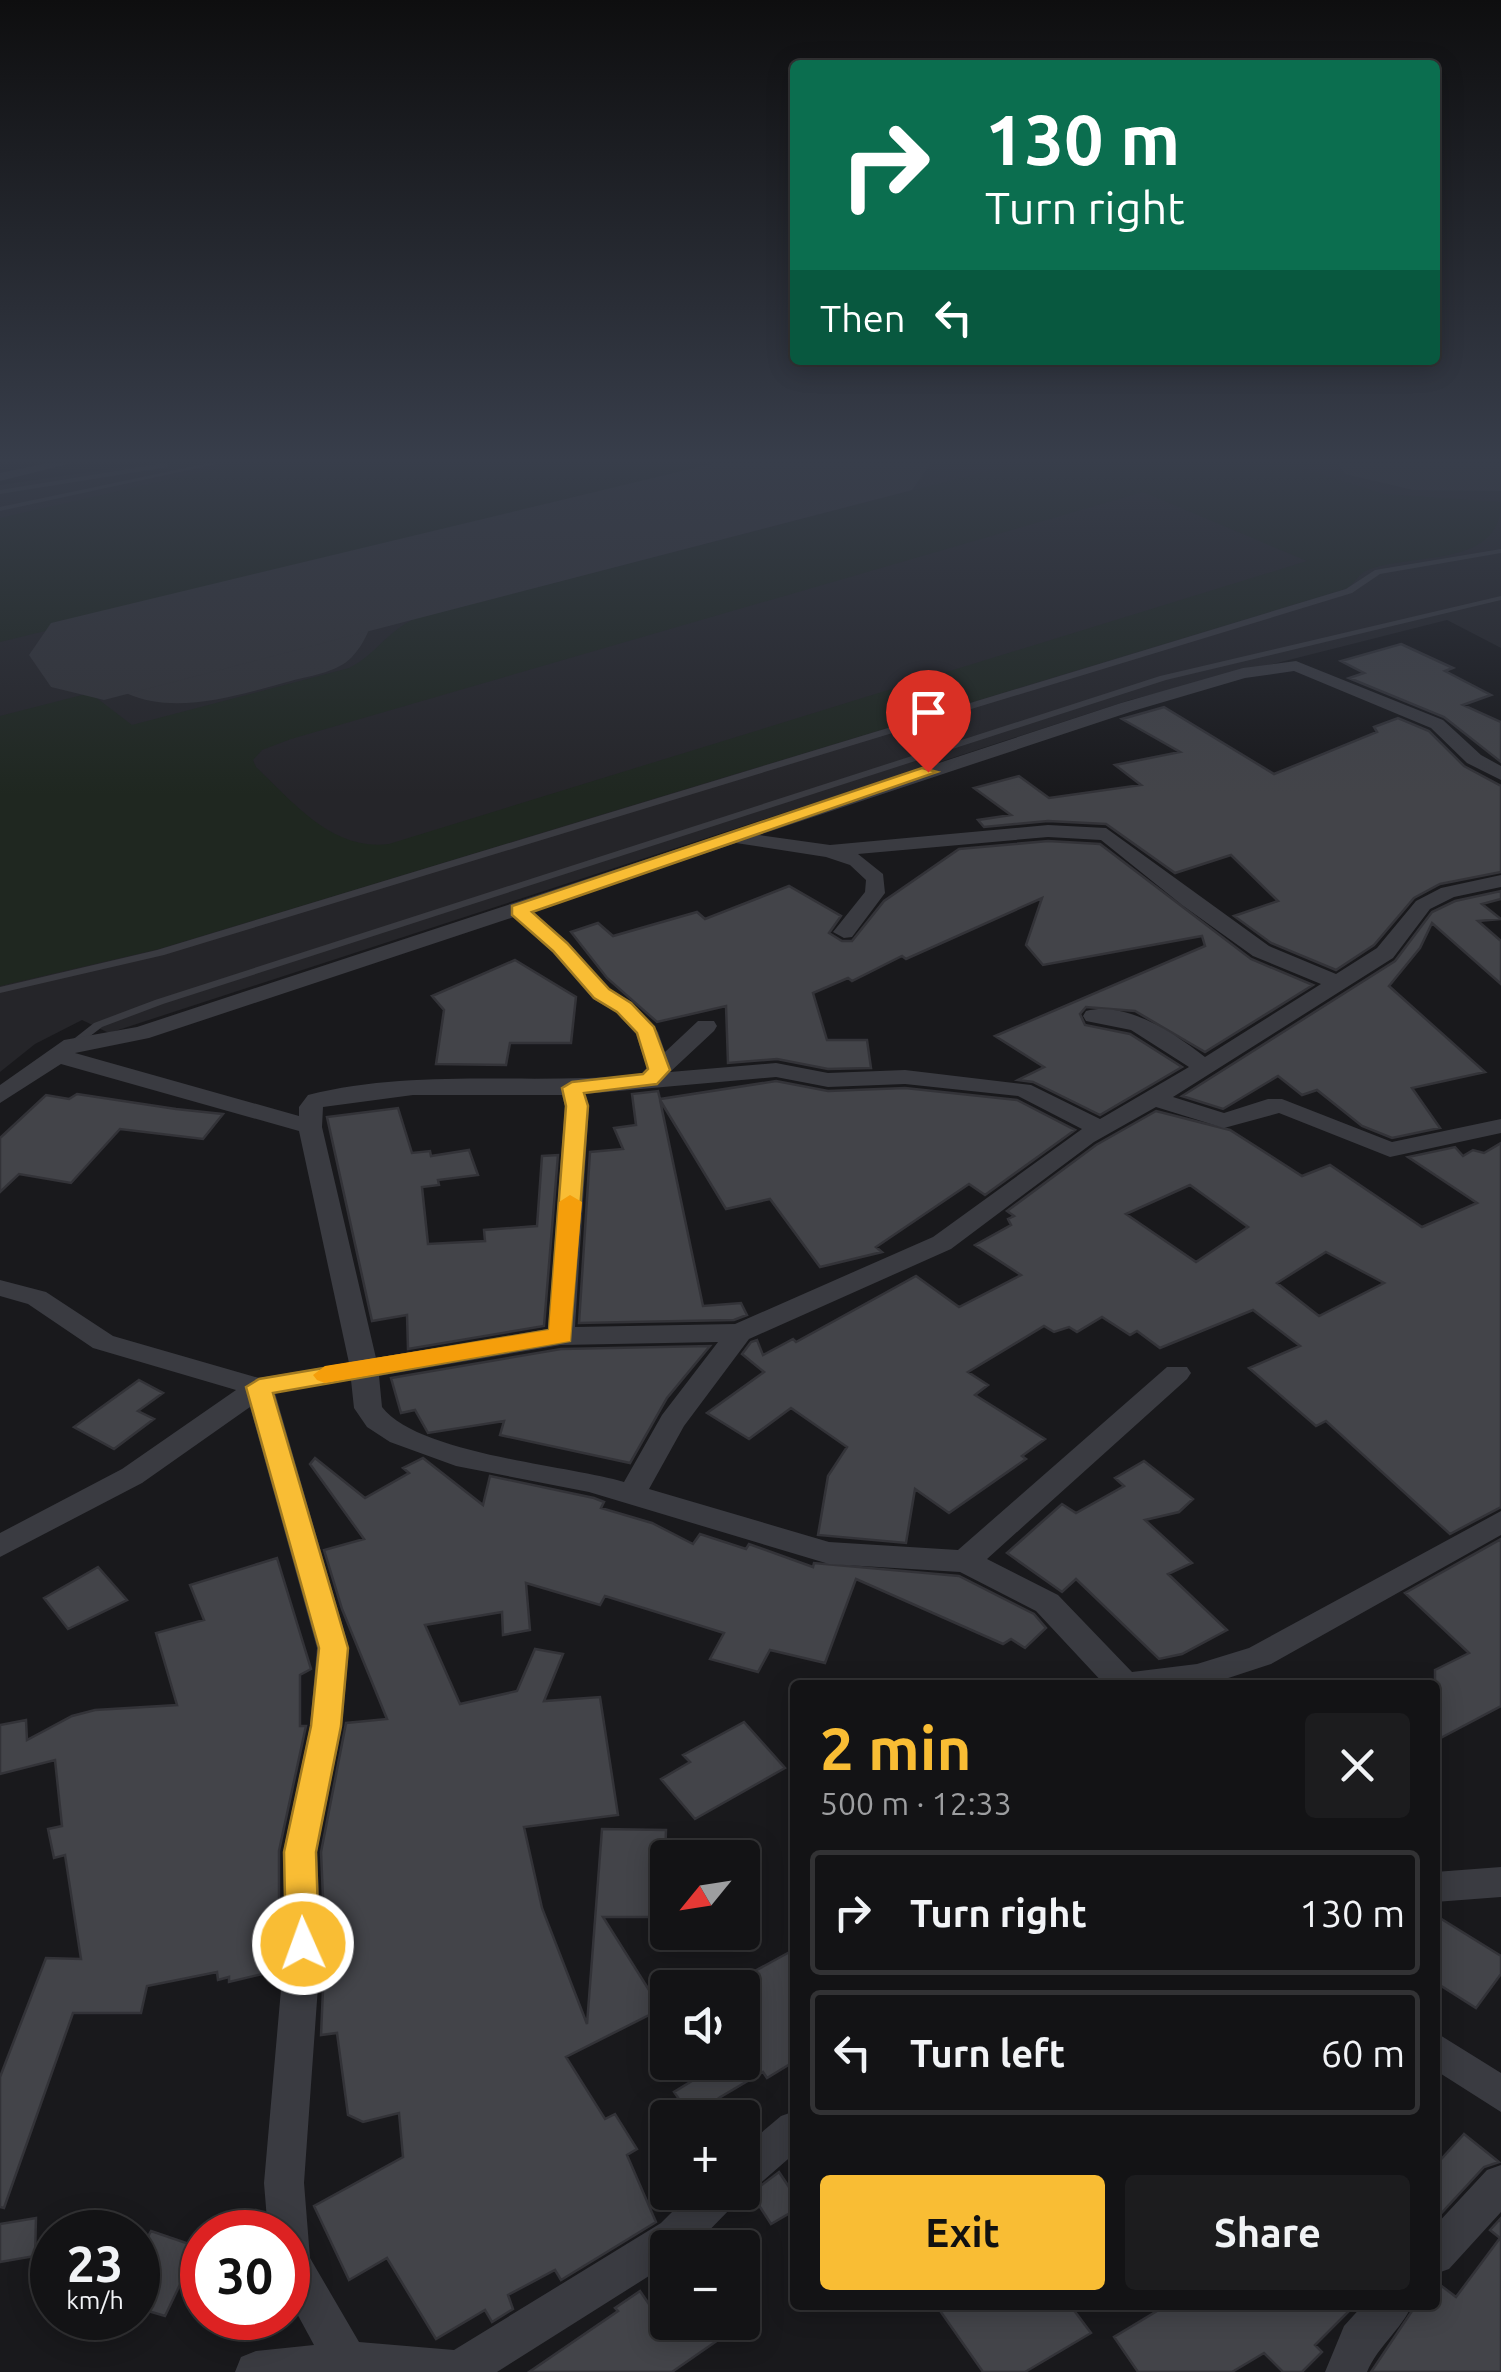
<!DOCTYPE html>
<html lang="en">
<head>
<meta charset="utf-8">
<style>
  :root { --surface:#131315; --page:#1c1c1e; --text:#f1f3f6; --muted:#9d9ea0; --line:#323234; --accent:#f9bd34 }
  body { margin:0; font-family:Ubuntu,sans-serif; background:var(--page); color:var(--text); height:100vh; display:flex; flex-direction:column; font-size:38px; white-space:nowrap }
  * { box-sizing:border-box; margin:0 }
  p { font-size:32px; color:var(--muted) }
  .icon { flex:none; width:55px; height:55px; fill:none; stroke:currentColor; stroke-width:2; stroke-linecap:round; stroke-linejoin:round }
  .map { position:relative; flex:1; overflow:hidden }
  .sheet { position:absolute; left:790px; top:1680px; width:650px; height:630px; display:flex; flex-direction:column; background:var(--surface); border-radius:10px; box-shadow:0 5px 25px #0003,0 0 0 2px var(--line) }
  .sheet>* { flex:none }
  .guide { position:absolute; left:790px; top:60px; width:650px; height:305px; border-radius:10px; box-shadow:0 5px 25px #0003,0 0 0 2px var(--line); background:#0b6e4f; color:#fff; overflow:hidden }
  .needle { width:65px; rotate:240deg }
  .buttons { position:absolute; left:650px; top:1840px; display:grid; gap:20px }
  .buttons a { display:grid; place-items:center; width:110px; height:110px; border-radius:10px; background:var(--surface); box-shadow:0 5px 25px #0003,0 0 0 2px var(--line); font-size:50px }
  .speed { position:absolute; left:30px; top:2210px; display:flex; gap:20px; font-size:50px; font-weight:700; text-align:center }
  .speed>* { display:grid; place-content:center; width:130px; height:130px; border-radius:50%; background:var(--surface); box-shadow:0 5px 25px #0003,0 0 0 2px var(--line); line-height:1 }
  .speed small { font-size:25px; font-weight:400 }
  .speed .limit { border:15px solid #d22; background:#fff; color:#111 }
  .pin { position:absolute; display:grid; place-items:center; width:85px; height:85px; color:#fff; margin:-102px -42px; border-radius:50% 50% 50% 0; rotate:-45deg; box-shadow:0 0 10px #0007 }
  .pin .icon { rotate:45deg }
  .me { position:absolute; width:110px; margin:-55px; rotate:358deg; stroke-linejoin:round; filter:drop-shadow(0 0 8px #0008) }
  .turn { display:flex; align-items:center; gap:35px; height:210px; padding:0 30px; font-size:45px }
  .turn .icon { width:130px; height:130px; stroke-width:2.5 }
  .turn b { display:block; font-size:70px; line-height:85px }
  .then { display:flex; align-items:center; height:95px; padding:0 30px; background:#0003; gap:20px; font-size:38px }
  .round { display:grid; place-items:center; flex:none; width:105px; height:105px; border-radius:10px; background:var(--page) }
  .overview { display:flex; align-items:center; justify-content:space-between; height:170px; padding:0 30px }
  h1 { font-size:60px; font-weight:700; line-height:75px; color:var(--accent) }
  .button { display:flex; gap:20px; margin-top:auto; padding:20px 30px }
  .button a { flex:1; height:115px; border-radius:10px; background:var(--accent); color:#111; font-size:40px; font-weight:700; line-height:115px; text-align:center }
  .button a+a { background:var(--page); color:var(--text) }
  ul { padding:0; list-style:none }
  li { display:flex; align-items:center; gap:30px; height:125px; margin:0 20px 15px; padding:0 10px; border:5px solid var(--line); border-radius:10px }
  li div { flex:1 }
  li b { display:block; font-size:38px }
  li em { font-style:normal }
  .map>svg:first-child { display:block }
  .built { fill:#252529 }
  .green { fill:#1f2720; fill-rule:evenodd }
  .lines { fill:none; stroke-linecap:round; stroke-linejoin:round }
  .taxiway { fill:#333439; fill-rule:evenodd }
  .runway { fill:#333439; fill-rule:evenodd }
  .building { fill:#434449; stroke:#333338; stroke-width:2.5; fill-rule:evenodd }
  .lane { fill:#3a3b41; fill-rule:evenodd }
  .street { fill:#3a3b41; fill-rule:evenodd }
  .route { fill:#f9bd34; stroke:#a27b22; stroke-width:2.5 }
  .slow { fill:#f59e0b }
</style>
</head>
<body>
<div class="map">
<svg width="1501" height="2372" viewBox="0 0 1501 2372">
  <rect width="100%" height="100%" fill="#19191c"/>
  <path class="built" d="M153,463H1501V648L1447,620L1130,700L109,1033L82,1020L35,1044L0,1072V485Z"/>
  <path class="green" d="M242,463H737L0,642V518Z
    M1019,463H1284L1384,494L1501,502C1501,569 1413,552 1368,570C1357,574 1356,584 1345,589L159,949L0,986V716L90,693L132,725L349,668C374,656 388,631 414,619ZM1143,492L1307,561L389,844C332,851 294,803 256,767L253,760L262,750L291,739Z"/>
  <g class="lines">
    <path class="taxiway" d="M1338,463H1501V491L1413,490L1345,474Z
      M351,576L371,581L380,593C374,616 369,639 352,657C337,673 308,676 287,682C221,700 134,728 87,659L104,625C151,605 215,594 265,607L273,619L265,631C228,641 186,633 151,648L148,655L167,667H188L293,642L309,632L331,581Z"/>
    <path class="runway" d="M715,463H931L912,490L104,700L51,687L29,655L51,623Z"/>
  </g>
  <path class="building" d="M1401,644L1453,668L1445,671L1491,695L1463,705L1501,722V762L1444,717L1349,678L1364,673L1341,661Z
    M1164,707L1274,774L1377,732L1374,727L1398,718L1429,731L1464,766L1501,786V872L1440,884L1414,898L1374,945L1336,970L1271,943L1234,916L1278,901L1231,855L1175,873L1106,824L1048,821L984,827L978,820L1011,815L974,788L1019,776L1049,798L1141,785L1115,765L1180,752L1122,719Z
    M1048,841L1100,844L1251,959L1313,985L1205,1052L1135,1011L1086,1007L1080,1014L1085,1025L1130,1034L1182,1067L1100,1115L1033,1082L1018,1080L1044,1067L995,1036L1205,946L1202,936L1043,965L1026,945L1042,898L906,959L902,956L852,981L848,978L813,993L827,1040H867L871,1068L828,1069L777,1059L728,1063L726,1006L657,1022L607,978L571,932L598,923L613,936L697,912L705,919L789,886L841,916L829,933L842,941H852L884,901L959,849Z
    M1501,891V899L1482,904L1501,919L1478,921L1501,941V984L1432,923L1420,948L1389,986L1485,1072L1412,1088L1440,1128L1392,1138L1362,1126L1317,1090L1302,1095L1278,1076L1223,1109L1182,1096L1395,961L1432,912L1455,901Z
    M515,960L576,997L571,1043H510L506,1065L436,1064L444,1010L432,996Z
    M776,1081L828,1091L905,1088L1017,1100L1075,1130L985,1195L969,1184L876,1247L882,1252L820,1267L770,1199L726,1209L660,1100L703,1306L741,1303L747,1315L734,1320L579,1323L590,1152L623,1149L614,1128L636,1125L632,1094L658,1091L660,1099Z
    M77,1094L176,1109L223,1114L203,1139L120,1129L71,1183L19,1174L0,1192V1138L46,1095L69,1099Z
    M398,1108L412,1153L430,1151L431,1156L469,1150L478,1175L438,1180L439,1185L422,1187L428,1244L485,1241L484,1230L537,1226L542,1156L558,1155L544,1326L408,1349L407,1315L372,1321L327,1117Z
    M1156,1111L1230,1130L1302,1176L1330,1165L1422,1227L1477,1203L1408,1157L1455,1147L1463,1156L1473,1150L1484,1153L1501,1143V1507L1450,1534L1326,1421L1316,1426L1249,1368L1300,1346L1253,1310L1160,1348L1137,1331L1130,1335L1102,1317L1077,1332L1069,1327L1054,1332L1044,1326L968,1372L988,1385L975,1395L1045,1439L1022,1456L1026,1459L949,1513L915,1489L906,1543L818,1535L828,1476L847,1447L791,1408L749,1439L707,1413L764,1372L742,1354L751,1342L757,1340L763,1355L793,1339L796,1342L916,1276L959,1307L1021,1275L975,1245L1011,1225L1008,1219L1014,1216L1007,1211L1096,1145ZM1190,1185L1248,1227L1196,1262L1126,1214ZM1326,1252L1384,1283L1319,1316L1277,1283Z
    M710,1346L667,1398L630,1463L500,1435L504,1421L428,1433L415,1410L401,1413L391,1378L561,1349Z
    M139,1380L163,1393L138,1411L154,1419L114,1449L74,1427Z
    M315,1458L365,1498L409,1473L403,1468L423,1458L483,1505L490,1476L594,1498L604,1502L601,1508L652,1523L693,1544L700,1534L746,1549L749,1544L813,1567L814,1563L959,1576L1034,1614L1046,1628L1025,1648L1011,1639L1003,1644L856,1579L825,1663L770,1650L758,1672L710,1659L724,1633L605,1596L600,1605L526,1583L530,1630L503,1635L502,1612L425,1625L460,1704L517,1691L535,1649L563,1654L544,1701L600,1697L618,1815L524,1827L542,1908L587,2024L602,1829L666,1830L663,1917H603L661,2009L566,2057L605,2119L615,2114L637,2149L627,2155L656,2222L561,2280L555,2270L508,2295L513,2309L492,2322L485,2310L436,2339L387,2258L349,2280L314,2206L403,2157L399,2113L363,2122L348,2115L337,2033L321,2035L325,1944L321,1852L346,1723L387,1719L342,1609L324,1550L364,1539L310,1464Z
    M1144,1461L1193,1499L1179,1512L1145,1520L1192,1563L1168,1574L1227,1630L1182,1654L1159,1659L1076,1579L1062,1592L1007,1553L1062,1504L1076,1513L1124,1486L1115,1478Z
    M1501,1539V1706L1435,1741V1670L1469,1653L1405,1593Z
    M277,1558L311,1669L300,1675V1726H306L279,1851V1970L229,1982V1977L218,1980L217,1972L147,1986L141,2013H73L4,2208L0,2207V2077L46,1958L81,1959L65,1855L54,1858L48,1829L62,1826L55,1760L0,1774V1725L26,1720L27,1740L72,1716L95,1710L177,1705L156,1633L204,1620L190,1585Z
    M98,1567L127,1600L68,1629L44,1598Z
    M744,1722L785,1768L695,1819L661,1779L690,1762L683,1755Z
    M1435,1915L1501,1956V1974L1476,2008L1435,1982Z
    M795,1949V2061L767,2078L763,2072L719,2098L733,2118H692L674,2092L723,2062H742V1978Z
    M1464,2134L1499,2162L1484,2167L1435,2220V2166Z
    M779,2172L795,2196V2210L771,2224L751,2193Z
    M36,2218L35,2256L0,2262V2224Z
    M1501,2218V2372H1371L1416,2305H1435V2281L1456,2297L1500,2238L1490,2230Z
    M151,2231L198,2247L165,2316L138,2308V2255Z
    M640,2291L651,2307L668,2296V2322H744L672,2372H529L618,2311L615,2308Z
    M936,2305H1070L1091,2333L1025,2372H983Z
    M1167,2305H1355L1315,2345L1322,2352L1302,2372H1283L1264,2353L1232,2372H1138L1114,2337Z"/>
  <g class="lines">
    <path class="lane" d="M165,463H168V467L0,494V490Z
      M209,463H221L0,511V507Z
      M1501,549V553L1380,574L1352,593L164,955L0,993V987L157,950L1346,589L1375,570Z
      M1501,596V600L1166,680L163,1004L102,1027L76,1047H68L66,1045L94,1023L155,1000L1160,676Z"/>
    <path class="street" d="M47,463H72L0,481V473Z
      M1296,661L1443,720L1481,755L1501,766V780L1467,763L1431,728L1294,671L1245,678L1133,711L759,835L830,845L1048,825L1106,828L1269,946L1336,974L1377,948L1416,901L1441,888L1501,875V887L1454,897L1430,909L1393,958L1173,1097L1224,1113L1268,1099H1282L1392,1142L1501,1119V1133L1390,1157L1279,1113L1224,1128L1156,1107L1094,1142L951,1249L749,1339L684,1426L649,1489L829,1542L958,1550L1167,1367H1187L1191,1373L1187,1379L987,1559L1058,1595L1132,1672L1197,1664L1249,1648L1501,1511V1535L1271,1664L1207,1685H1105L1036,1611L960,1572L829,1564L589,1492L456,1466L390,1442L367,1427L354,1408L351,1380L275,1393L349,1648L342,1726L317,1852L321,1944L304,2183L310,2258L359,2342L454,2350L661,2223L692,2192H740L734,2205L692,2248H668V2264L497,2372H235L241,2357L256,2351L314,2345L288,2297V2232H268L264,2183L285,1944L283,1852L310,1726L317,1648L250,1407L142,1483L0,1557V1533L122,1469L236,1390L93,1348L28,1304L0,1296V1280L46,1292L113,1336L259,1378L349,1363L299,1131L61,1064L0,1103V1085L64,1040L137,1027L1121,703L1243,668ZM1048,837L1101,840L1182,905L1253,956L1321,984L1205,1057C1174,1033 1127,1001 1086,1011L1083,1016L1086,1021L1131,1030L1189,1067L1100,1119L1031,1085L905,1070L828,1073L776,1063L670,1072L714,1031L717,1026L714,1021H698L665,1052L658,1032L632,1002L609,989L568,942L532,911L736,843L826,857L850,865L866,880L865,892L833,932L844,938L852,937L885,893L883,874L858,854ZM514,917L552,952L593,999L616,1012L636,1034L647,1068L641,1075C531,1085 415,1068 308,1095L299,1107V1116L75,1053L149,1038ZM776,1077L828,1087L905,1084L1018,1096L1082,1129L933,1237L735,1324L575,1327L589,1106L585,1094ZM413,1095H562L565,1106L548,1329L376,1358L322,1127L323,1107ZM718,1342L662,1415L624,1482C566,1465 418,1454 382,1407L379,1376L561,1345Z
      M1501,1867V1897L1435,1902V1872Z
      M1435,2032L1501,2073V2112L1435,2070Z
      M795,2111V2153L756,2187L742,2192V2149L781,2116Z
      M1501,2165V2212L1449,2269L1435,2274V2226L1487,2170Z
      M1363,2305H1412C1401,2330 1378,2346 1367,2372H1325L1344,2326Z"/>
  </g>
  <linearGradient id="sky" x2="0" y2="1"><stop stop-color="#0e0e0f"/><stop offset="0.58" stop-color="#383e4b"/><stop offset="1" stop-color="#383e4b" stop-opacity="0"/></linearGradient>
  <rect width="1501" height="795" fill="url(#sky)"/>
  <path class="route" d="M922,768L937,772L532,912L567,943L609,989L631,1003L654,1027L670,1070L657,1084L584,1093L588,1106L570,1341L273,1393L348,1648L341,1726L316,1852L319,1944L314,1954L303,1958L291,1954L286,1944L284,1852L311,1726L319,1648L246,1387L259,1379L549,1330L566,1106L562,1088L572,1082L643,1074L648,1069L637,1033L617,1012L594,998L553,951L512,915V906Z"/>
  <path class="slow" d="M570,1195L582,1202L570,1341L325,1383L317,1380L313,1375L325,1366L549,1330L559,1202Z"/>
</svg>
<div class="buttons">
<a><svg class="needle" viewBox="-14 -14 28 28"><path d="M0-13l5 13h-10z" fill="#e53935"/><path d="M0 13l5-13h-10z" fill="#9d9ea0"/></svg></a>
<a><svg class="icon" aria-label="sound" viewBox="0 0 24 24"><path d="M4 9h4l5-4v14l-5-4H4zM17 9q2 3 0 6"/></svg></a>
<a>+</a>
<a>−</a>
</div>
<div class="speed"><div>23<small>km/h</small></div><div class="limit">30</div></div>
<div class="pin" style="left:928px;top:772px;background:#d93025"><svg class="icon" aria-label="arrive" viewBox="0 0 24 24"><path d="M6 21V4h12l-3 4 3 4H6"/></svg></div>
<svg class="me" style="left:303px;top:1944px" viewBox="-20 -20 40 40"><circle r="17" fill="#f9bd34" stroke="#fff" stroke-width="3"/><path d="M0-11L8 9 0 5-8 9z" fill="#fff"/></svg>
<div class="guide">
<div class="turn"><svg class="icon" aria-label="right" viewBox="0 0 24 24"><path d="M7 20v-9h11M14 6l5 5-5 5"/></svg><div><b>130 m</b>Turn right</div></div>
<div class="then">Then<svg class="icon" aria-label="left" viewBox="0 0 24 24"><path d="M17 20v-9H6M10 6l-5 5 5 5"/></svg></div>
</div>
<section class="sheet">
<div class="overview"><div><h1>2 min</h1><p>500 m · 12:33</p></div><a class="round"><svg class="icon" aria-label="close" viewBox="0 0 24 24"><path d="M6 6l12 12M18 6L6 18"/></svg></a></div>
<ul>
<li><svg class="icon" aria-label="right" viewBox="0 0 24 24"><path d="M7 20v-9h11M14 6l5 5-5 5"/></svg><div><b>Turn right</b></div><em>130 m</em></li>
<li><svg class="icon" aria-label="left" viewBox="0 0 24 24"><path d="M17 20v-9H6M10 6l-5 5 5 5"/></svg><div><b>Turn left</b></div><em>60 m</em></li>
</ul>
<div class="button"><a>Exit</a><a>Share</a></div>
</section>
</div>
</body>
</html>
